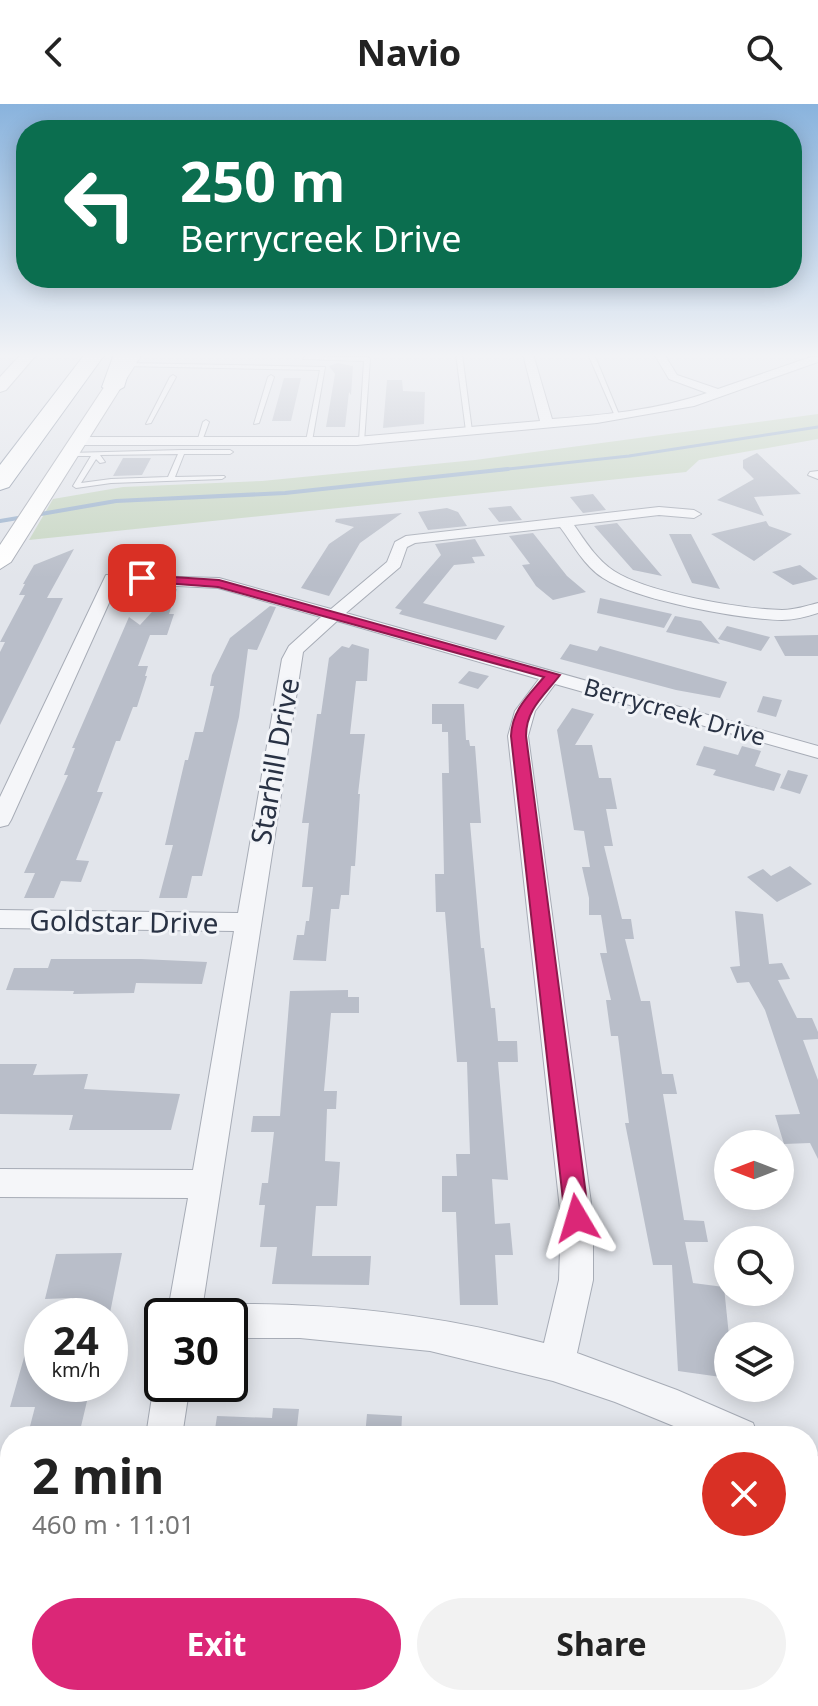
<!DOCTYPE html>
<html lang="en">
<head>
<meta charset="utf-8">
<style>
  :root { --surface:#fff; --page:#f2f2f2; --text:#222; --muted:#767676; --accent:#db2777 }
  body { margin:0; font-family:"Noto Sans",sans-serif; background:var(--page); color:var(--text); height:100vh; display:flex; flex-direction:column; font-size:30px; white-space:nowrap }
  * { box-sizing:border-box; margin:0 }
  p { font-size:26px; color:var(--muted) }
  .icon { flex:none; width:44px; height:44px; fill:none; stroke:currentColor; stroke-width:2; stroke-linecap:round; stroke-linejoin:round }
  .map { position:relative; flex:1; overflow:hidden }
  .drawer { position:absolute; left:0px; top:1322px; width:818px; height:280px; display:flex; flex-direction:column; background:var(--surface); border-radius:32px 32px 0 0; box-shadow:0 4px 20px #0003 }
  .drawer>* { flex:none }
  .banner { position:absolute; left:16px; top:16px; width:786px; height:168px; border-radius:32px; box-shadow:0 4px 20px #0003; background:#0b6e4f; color:#fff; overflow:hidden }
  .needle { width:52px; rotate:270deg }
  .tools { position:absolute; left:714px; top:1026px; display:grid; gap:16px }
  .tools a { display:grid; place-items:center; width:80px; height:80px; border-radius:50%; background:var(--surface); box-shadow:0 4px 20px #0003; font-size:40px }
  .speed { position:absolute; left:24px; top:1194px; display:flex; gap:16px; font-size:40px; font-weight:700; text-align:center }
  .speed>* { display:grid; place-content:center; width:104px; height:104px; border-radius:50%; background:var(--surface); box-shadow:0 4px 20px #0003; line-height:1 }
  .speed small { font-size:20px; font-weight:400 }
  .speed .limit { border:4px solid #111; border-radius:12px; background:#fff; color:#111 }
  .pin { position:absolute; display:grid; place-items:center; width:68px; height:68px; color:#fff; margin:-34px; border-radius:16px; box-shadow:0 4px 12px #0006 }
  .me { position:absolute; width:88px; margin:-44px; rotate:353deg; stroke-linejoin:round; filter:drop-shadow(0 0 6px #0008) }
  .turn { display:flex; align-items:center; gap:28px; height:168px; padding:0 32px; font-size:36px }
  .turn .icon { width:104px; height:104px; stroke-width:2.5 }
  .turn b { display:block; font-size:56px; line-height:68px }
  .round { display:grid; place-items:center; flex:none; width:84px; height:84px; border-radius:42px; background:var(--page) }
  .overview { display:flex; align-items:center; justify-content:space-between; height:136px; padding:0 32px }
  h1 { font-size:48px; font-weight:700; line-height:60px }
  .action { display:flex; gap:16px; margin-top:auto; padding:16px 32px }
  .action a { flex:1; height:92px; border-radius:48px; background:var(--accent); color:#fff; font-size:32px; font-weight:700; line-height:92px; text-align:center }
  .action a+a { background:var(--page); color:var(--text) }
  header { display:flex; justify-content:space-between; align-items:center; height:104px; padding:0 32px; background:var(--surface); font-size:36px; font-weight:700 }
  .map>svg:first-child { display:block }
  .green { fill:#c7d6c2 }
  .lines { fill:none; stroke-linecap:round; stroke-linejoin:round }
  .stream-far1 { stroke:#9bb2cd; stroke-width:3 }
  .stream { stroke:#9bb2cd; stroke-width:4 }
  .building { fill:#b9bec9 }
  .service-casing { stroke:#a7acb6; stroke-width:2 }
  .minor-casing { stroke:#a7acb6; stroke-width:2 }
  .secondary-casing { stroke:#a7acb6; stroke-width:2 }
  .motorway-casing { stroke:#8892a3; stroke-width:2 }
  .service { fill:#f5f6f9; fill-rule:evenodd }
  .minor { fill:#f5f6f9; fill-rule:evenodd }
  .secondary { fill:#fff; fill-rule:evenodd }
  .motorway { fill:#fff; fill-rule:evenodd }
  .route { fill:#db2777; stroke:#8e194d; stroke-width:2 }
  .labels { text-anchor:middle; dominant-baseline:central; stroke-width:6; stroke-linejoin:round; paint-order:stroke }
  .far-street-label { font-size:24px; fill:#293244; stroke:#f2f4f8 }
  .street-label { font-size:28px; fill:#293244; stroke:#f2f4f8 }
</style>
</head>
<body>
<header><svg class="icon" aria-label="back" viewBox="0 0 24 24"><path d="M15 5l-7 7 7 7"/></svg>Navio<svg class="icon" aria-label="search" viewBox="0 0 24 24"><circle cx="10" cy="10" r="6"/><path d="M15 15l6 6"/></svg></header>
<div class="map">
<svg width="818" height="1602" viewBox="0 0 818 1602">
  <rect width="100%" height="100%" fill="#e2e5eb"/>
  <path class="green" d="M818,310V335L699,356L686,368L29,436L53,395L123,383L262,377L475,356Z"/>
  <g class="lines">
    <path class="stream-far1" d="M489,367L629,352L818,323"/>
    <path class="stream" d="M35,411L116,397L285,389L508,365
      M0,417L24,413"/>
  </g>
  <path class="building" d="M337,259L353,262L351,291L349,288L345,323H326L335,270L329,262Z
    M284,274H301L291,317H272Z
    M387,276H402L403,287L425,288L424,320L383,324Z
    M757,349L801,390L754,393L764,412L717,396L754,375L743,364V356Z
    M123,354H151L142,371L113,372Z
    M593,390L606,406L583,409L570,393Z
    M511,402L522,416L499,418L488,404Z
    M447,404L458,408L467,422L428,426L418,408Z
    M402,409L360,439L329,492L301,484L329,440L354,423L335,418L336,415Z
    M766,417L769,422L792,430L754,457L711,430Z
    M617,419L662,472L633,466L594,422Z
    M533,429L567,472L586,488L553,496L536,482L522,461L530,460L509,432Z
    M669,430H691L720,485L692,479Z
    M475,435L485,452L472,453L475,459L454,461L423,499L505,522L496,536L399,510L402,506L395,504L441,451L435,440Z
    M74,445L47,494H63L0,621V548L5,538H0L25,491H19L25,480H23L34,461Z
    M800,461L818,475L793,481L772,468Z
    M173,485H177L169,510H174L167,531H150L138,562H148L145,572H147L137,603H133L120,637H116L97,688H103L76,756L89,757L81,778L61,777L54,794H24L35,769H24L68,671H64L75,644H72L129,513L140,521Z
    M600,494L672,510L664,524L597,509Z
    M270,502L276,503L257,546L248,545L239,613L202,772H192L187,794H159L173,741H165L185,656H188L195,628H203L214,582H210L212,571L230,534Z
    M675,512L701,517L720,540L666,528Z
    M727,522L770,533L761,547L718,535Z
    M818,531V552H785L774,532Z
    M352,540L369,545L367,577H356L350,630H365L358,690H360L355,762H351L349,791H341L339,805H331L326,857L293,856L297,831H304L306,817H309L313,783H302L309,719H302L317,610H321L329,554L342,542L349,544Z
    M570,540L597,547L600,542L727,578L720,594L676,586L560,555Z
    M469,567L489,572L478,585L458,579Z
    M763,592L782,596L776,613L757,608Z
    M432,600H464L466,636H469L470,642H475L481,719H470L481,844H484L491,904H495L498,937H517L518,958H498L508,1076L492,1075L495,1120L510,1119L513,1151H495L498,1201H460L456,1108H442V1072H457L456,1050H470L467,958H457L445,808H436L435,770H444L442,669H449L448,628H442V620H432Z
    M572,604L594,610L575,641H592L599,674H611L617,705H606L613,742H604L622,815H631L634,835H625L641,897H650L662,970H673L677,990H663L684,1116L704,1117L708,1138H685L693,1179L724,1183L729,1232L728,1274L678,1267L672,1161H653L625,1019H629L618,932H611L606,896H611L600,849H607L601,811H589V794L582,763H590L584,727L574,726L557,626Z
    M704,642L738,651L742,642L761,647L755,662L781,670L774,687L713,671L716,666L696,661Z
    M788,666L808,671L800,690L780,684Z
    M790,762L812,780L777,798L747,773L763,765L771,772Z
    M735,807L763,810L769,860L782,859L790,875L778,876L797,914H812L818,928V935L803,936L818,976V1055L810,1039L784,1040L775,1011L800,1010L765,906L749,878L737,879L730,863L740,862Z
    M51,855H141L207,858L202,880L136,879L134,889L73,890L74,887L6,886L14,864H48Z
    M348,886V893H359V909H331L324,987H337L336,1005H327L325,1057L340,1058L337,1102H316L312,1152H371L369,1181L272,1180L277,1143H260L265,1101H259L262,1079H268L274,1028H251L253,1012H280L290,887Z
    M0,960H37L33,971L88,970L84,985L180,990L171,1026H69L73,1011L0,1010Z
    M122,1149L110,1209L68,1210L72,1194L45,1195L56,1150Z
    M27,1243H42V1280H91L79,1331L28,1330L35,1303H10Z
    M273,1304L299,1305L296,1332H214L217,1312L272,1314Z
    M367,1310L402,1312L401,1332H365Z"/>
  <g class="lines">
    <g class="service-casing">
      <path id="service" d="M456,250H462L472,327L469,329L466,327Z
        M588,250H594L620,313L615,312Z
        M305,252L367,253L370,255L364,338L359,337L364,257L303,255Z
        M127,259L325,263L312,337L309,339L306,337L320,266L125,262Z
        M173,271L176,273L151,319L146,320L170,273Z
        M271,271L274,273L259,319L254,320L268,273Z
        M206,316L209,318L202,337L197,338L203,318Z
        M182,346H230L233,348L230,350H184L175,373L224,372L225,373L222,375L111,379L76,384L73,382L91,352H71L69,351V349ZM178,350L168,373L111,375L81,379L96,355L100,359L105,358L100,351Z"/>
    </g>
    <g class="minor-casing">
      <path id="minor" d="M523,250H533L552,315C603,311 658,306 707,289L669,275L654,250H664L677,271L718,285L811,253H818V258L694,302L597,319L357,341H79L73,337L79,333H357L540,317Z
        M818,367V375L808,371L810,368Z
        M659,403L694,406L701,410L694,414L659,411L574,421C585,437 597,456 614,467C648,489 741,505 782,506C794,506 806,502 818,499V509C806,513 794,516 782,516C740,515 638,497 603,474C584,462 573,440 560,423L415,439L407,443L400,463L346,509L818,642V654L555,580L535,607L528,632L593,1114V1176L577,1249L677,1286L753,1319L758,1332H698L615,1298L553,1277L430,1247L300,1234H230V1212H215L218,1205L230,1200C338,1199 440,1211 544,1239L559,1176L561,1114L508,632L515,607L539,575L337,517L303,548L201,1212H167L188,1094L0,1093V1065L193,1066L234,827L0,824V806L238,809L282,555L289,542L321,513L218,484L118,479L11,716L8,721L0,723V693L106,471L219,474L331,505L387,458L395,438L406,432Z
        M162,1266V1280H190L182,1332H146L154,1280Z
        M808,1348L818,1352V1391L808,1387Z
        M99,1592H143L141,1602H97Z"/>
    </g>
    <g class="secondary-casing">
      <path id="secondary" d="M21,250H37L6,286L0,288V273Z
        M126,250H142L11,458L0,465V441Z"/>
    </g>
    <g class="motorway-casing">
      <path id="motorway" d="M85,250H105L9,383L0,386V361Z
        M114,250H134L124,283L113,289L102,283Z"/>
    </g>
    <use href="#service" class="service"/>
    <use href="#minor" class="minor"/>
    <use href="#secondary" class="secondary"/>
    <use href="#motorway" class="motorway"/>
  </g>
  <linearGradient id="sky" x2="0" y2="1"><stop stop-color="#89b3dd"/><stop offset="0.53" stop-color="#f2f3f6"/><stop offset="1" stop-color="#f2f3f6" stop-opacity="0"/></linearGradient>
  <rect width="818" height="474" fill="url(#sky)"/>
  <path class="route" d="M142,471L219,476L560,571C544,592 526,605 526,632L589,1114L585,1121L577,1125L569,1121L565,1114L511,632C512,606 528,592 544,573L218,483L137,477L135,474Z"/>
  <g class="labels">
    <g class="far-street-label">
      <text transform="translate(675 607) rotate(16)">Berrycreek Drive</text>
    </g>
    <g class="street-label">
      <text transform="translate(274 657) rotate(-80)">Starhill Drive</text>
      <text transform="translate(124 817) rotate(1)">Goldstar Drive</text>
    </g>
  </g>
</svg>
<div class="tools">
<a><svg class="needle" viewBox="-14 -14 28 28"><path d="M0-13l5 13h-10z" fill="#e53935"/><path d="M0 13l5-13h-10z" fill="#767676"/></svg></a>
<a><svg class="icon" aria-label="search" viewBox="0 0 24 24"><circle cx="10" cy="10" r="6"/><path d="M15 15l6 6"/></svg></a>
<a><svg class="icon" aria-label="layers" viewBox="0 0 24 24"><path d="M12 4l9 5-9 5-9-5zM3 14l9 5 9-5"/></svg></a>
</div>
<div class="speed"><div>24<small>km/h</small></div><div class="limit">30</div></div>
<div class="pin" style="left:142px;top:474px;background:#d93025"><svg class="icon" aria-label="arrive" viewBox="0 0 24 24"><path d="M6 21V4h12l-3 4 3 4H6"/></svg></div>
<svg class="me" style="left:577px;top:1114px" viewBox="-20 -20 40 40"><path d="M0-17L14 15 0 8-14 15z" fill="#db2777" stroke="#fff" stroke-width="4"/></svg>
<div class="banner">
<div class="turn"><svg class="icon" aria-label="left" viewBox="0 0 24 24"><path d="M17 20v-9H6M10 6l-5 5 5 5"/></svg><div><b>250 m</b>Berrycreek Drive</div></div>
</div>
<section class="drawer">
<div class="overview"><div><h1>2 min</h1><p>460 m · 11:01</p></div><a class="round" style="background:#d93025;color:#fff"><svg class="icon" aria-label="close" viewBox="0 0 24 24"><path d="M6 6l12 12M18 6L6 18"/></svg></a></div>
<div class="action"><a>Exit</a><a>Share</a></div>
</section>
</div>
</body>
</html>
